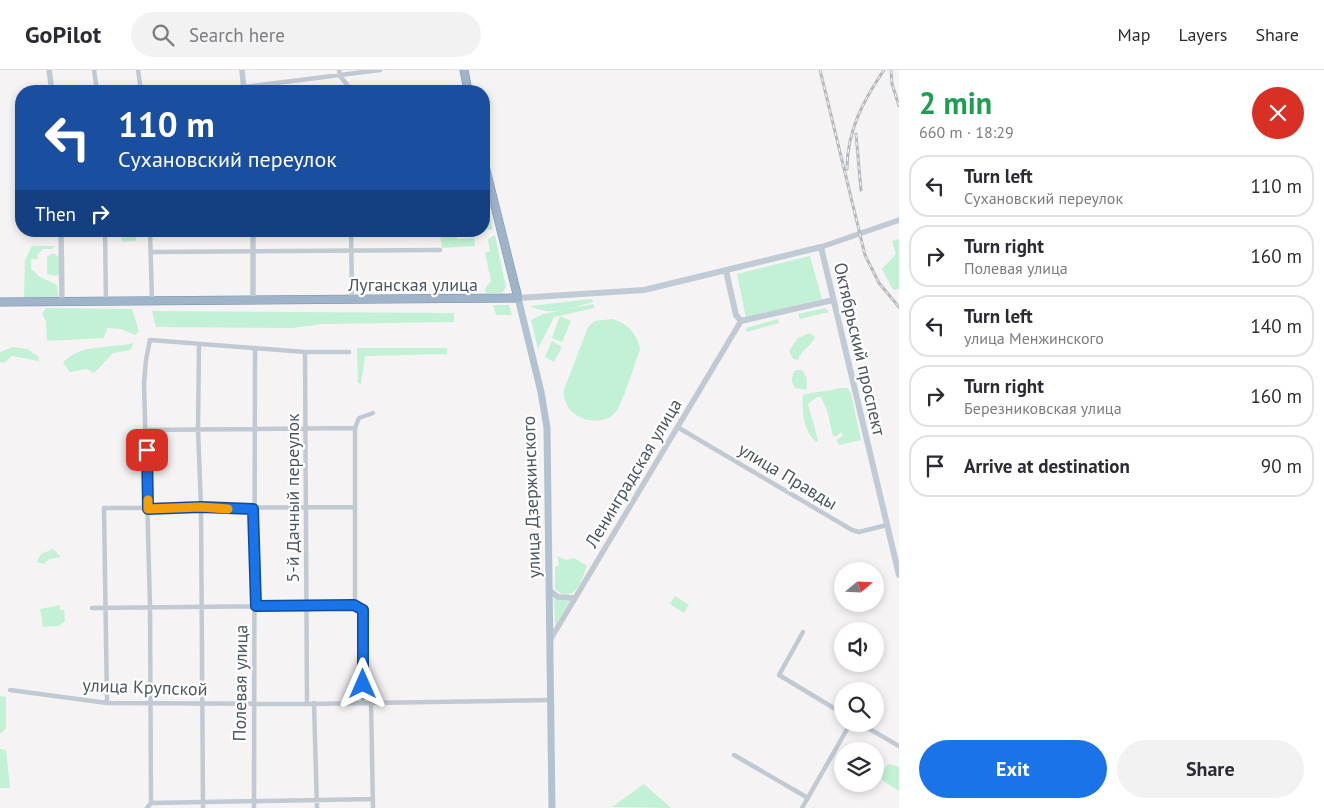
<!DOCTYPE html>
<html lang="en">
<head>
<meta charset="utf-8">
<style>
  :root { --surface:#fff; --page:#f2f2f3; --text:#2b2b33; --muted:#7c7c81; --line:#e1e1e2; --accent:#1a73e8 }
  body { margin:0; font-family:"PT Sans",sans-serif; background:var(--page); color:var(--text); height:100vh; display:flex; flex-direction:column; font-size:19px; white-space:nowrap }
  * { box-sizing:border-box; margin:0 }
  p { font-size:16px; color:var(--muted) }
  .icon { flex:none; width:28px; height:28px; fill:none; stroke:currentColor; stroke-width:2; stroke-linecap:round; stroke-linejoin:round }
  .map { position:relative; flex:1; overflow:hidden }
  .panel { display:flex; flex-direction:column; background:var(--surface); width:425px }
  .panel>* { flex:none }
  .banner { position:absolute; left:15px; top:15px; width:475px; height:152px; border-radius:20px; box-shadow:0 2px 8px #0003; background:#1a4fa0; color:#fff; overflow:hidden }
  .needle { width:32px; rotate:71deg }
  .fabs { position:absolute; left:834px; top:492px; display:grid; gap:10px }
  .fabs a { display:grid; place-items:center; width:50px; height:50px; border-radius:50%; background:var(--surface); box-shadow:0 2px 8px #0003; font-size:25px }
  .pin { position:absolute; display:grid; place-items:center; width:42px; height:42px; color:#fff; margin:-21px; border-radius:10px; box-shadow:0 2px 8px #0006 }
  .me { position:absolute; width:55px; margin:-28px; rotate:0deg; stroke-linejoin:round; filter:drop-shadow(0 0 4px #0008) }
  .turn { display:flex; align-items:center; gap:18px; height:105px; padding:0 20px; font-size:22px }
  .turn .icon { width:65px; height:65px; stroke-width:2.5 }
  .turn b { display:block; font-size:35px; line-height:42px }
  .then { display:flex; align-items:center; height:48px; padding:0 20px; background:#0003; gap:10px; font-size:19px }
  .round { display:grid; place-items:center; flex:none; width:52px; height:52px; border-radius:26px; background:var(--page) }
  .summary { display:flex; align-items:center; justify-content:space-between; height:85px; padding:0 20px }
  h1 { font-size:30px; font-weight:800; line-height:38px; color:#1e9e55 }
  .button { display:flex; gap:10px; margin-top:auto; padding:10px 20px }
  .button a { flex:1; height:58px; border-radius:30px; background:var(--accent); color:#fff; font-size:20px; font-weight:800; line-height:58px; text-align:center }
  .button a+a { background:var(--page); color:var(--text) }
  ul { padding:0; list-style:none }
  li { display:flex; align-items:center; gap:15px; height:62px; margin:0 10px 8px; padding:0 10px; border:2px solid var(--line); border-radius:20px }
  li div { flex:1 }
  li b { display:block; font-size:19px }
  li em { font-style:normal }
  header { display:flex; align-items:center; gap:30px; box-sizing:border-box; height:70px; padding:0 25px; background:var(--surface); border-bottom:1px solid var(--line) }
  header strong { font-size:24px }
  nav { display:flex; gap:28px; margin-inline-start:auto; font-size:18px }
  .search { width:350px; height:45px; background:var(--page); display:flex; align-items:center; gap:12px; box-sizing:border-box; padding:0 18px; border-radius:28px; color:var(--muted); font-size:19px }
  main { display:flex; flex:1; min-height:0 }
  .map>svg:first-child { display:block }
  .green { fill:#c3f1d5 }
  .lines { fill:none; stroke-linecap:round; stroke-linejoin:round }
  .trunk-casing { stroke:#7690ad; stroke-width:9 }
  .minor { stroke:#c1cad2; stroke-width:4.5 }
  .tertiary { stroke:#c1cad2; stroke-width:5.5 }
  .secondary { stroke:#c1cbd6; stroke-width:6 }
  .primary { stroke:#b3c2d1; stroke-width:7 }
  .trunk { stroke:#9fb4c9; stroke-width:8 }
  .rail-casing { stroke:#b5b8bd; stroke-width:3 }
  .rail { stroke:#fff; stroke-width:1; stroke-dasharray:4; stroke-linecap:butt }
  .route-casing { stroke:#114b97; stroke-width:12 }
  .route { stroke:#1a73e8; stroke-width:9 }
  .slow { stroke:#f59e0b; stroke-width:9 }
  .labels { text-anchor:middle; dominant-baseline:central; stroke-width:4.5; stroke-linejoin:round; paint-order:stroke }
  .street-label { font-size:18px; fill:#4a5661; stroke:#fff }
</style>
</head>
<body>
<header>
<strong>GoPilot</strong>
<div class="search"><svg class="icon" aria-label="search" viewBox="0 0 24 24"><circle cx="10" cy="10" r="6"/><path d="M15 15l6 6"/></svg>Search here</div>
<nav><a>Map</a><a>Layers</a><a>Share</a></nav>
</header>
<main>
<div class="map">
<svg width="899" height="738" viewBox="0 0 899 738">
  <rect width="100%" height="100%" fill="#f5f3f3"/>
  <path class="green" d="M484,137H488L493,160L486,159Z
    M121,161L136,163V171L122,172Z
    M459,161L461,166L457,167L458,169L474,168L475,176L442,178L440,164Z
    M495,165L506,217L502,223H486L485,219L491,211L485,183L490,181L488,169Z
    M899,169V219L893,220L882,199L896,184L892,171Z
    M32,176H56L52,179H43L37,185L38,189H31V199L40,207L57,215L58,227H24L25,190Z
    M53,183L59,187V204L55,206L47,204V187Z
    M810,186L822,229L746,248L737,204Z
    M592,229L593,232C571,238 552,247 530,236Z
    M594,234V238L554,247L538,279L531,250L543,244Z
    M493,235H509L512,245H496Z
    M46,238L132,239L139,261L135,265L121,259L107,258L104,268L47,271L46,251L42,244Z
    M826,238L829,242L800,249L798,244Z
    M152,241L454,243V252L323,254L292,258L156,257Z
    M560,246L571,251L562,272L552,268Z
    M612,249C627,253 638,264 640,280C634,294 623,335 614,344C605,353 588,352 578,346C569,341 563,331 564,320L588,257L595,251Z
    M778,249L779,253L747,262L746,258Z
    M810,263L815,267C811,277 801,279 798,290L793,289L789,281L798,268Z
    M552,271L562,277L554,292L545,287Z
    M134,273L130,280L113,283L94,303L86,299L70,302L63,293C79,273 111,279 134,273Z
    M13,277L27,279L38,286L39,291L12,286L4,293L0,292V282Z
    M357,278H447V284L365,286L361,314L358,313Z
    M795,300H802C807,307 808,312 806,320L795,318C791,311 791,307 795,300Z
    M840,318H847L851,323L861,370L839,375L836,370L843,366L841,362L837,366H833L827,340L821,327H817L808,334L818,370L817,372C804,364 801,340 803,325C816,321 827,322 840,318Z
    M53,479L61,487L49,489L44,494L37,492L41,484Z
    M557,486L566,490L574,488L587,496C582,508 578,526 563,525L555,519V497L559,495Z
    M675,526L689,535L684,543L670,534Z
    M554,528L570,530L556,554L555,553Z
    M60,535V540H64L65,551L59,556L43,557L40,539Z
    M0,626L6,627V659L0,664Z
    M0,679L6,680L10,718H0Z
    M889,694L899,697V721L882,710V701Z
    M644,714L671,738L612,737Z"/>
  <g class="lines">
    <g class="trunk-casing">
      <path id="trunk" d="M464,0L468,21
        M0,232L518,228L484,92"/>
    </g>
    <path class="minor" d="M94,0L97,21
      M138,0L141,21
      M339,0L340,6L352,21
      M244,17L380,0
      M484,133H494
      M105,161L106,232
      M150,161L152,231
      M351,161L352,229
      M151,182L440,180
      M199,274L198,360L201,437L203,738
      M305,282L307,634
      M679,358L852,460L859,462L887,455
      M147,360L355,358
      M92,538L355,535
      M803,562L779,605L842,643
      M10,620L107,633L307,634L551,630
      M363,632V540L355,535V358L359,348L373,343
      M371,632L373,738
      M107,633L104,438L354,437
      M314,633L317,738
      M861,654L899,676
      M734,685L808,728
      M151,733L373,729
      M147,738L151,733L150,537L144,313L146,290L150,270L305,282H349
      M254,738L255,279
      M802,738L850,654"/>
    <path class="tertiary" d="M49,0L52,21
      M242,0L244,21
      M61,161L62,231
      M821,177L899,150
      M253,230V161
      M549,520L558,527L575,528
      M550,570L741,251"/>
    <path class="secondary" d="M726,201L736,245L741,251L833,230
      M518,228L644,220L821,177L899,505"/>
    <path class="primary" d="M518,228L541,322L547,358L552,738"/>
    <use href="#trunk" class="trunk"/>
    <g class="rail-casing">
      <path id="rail" d="M820,0L865,185L879,213L899,237
        M891,0L892,14L899,36
        M856,64L861,120
        M847,99C847,61 863,31 884,0"/>
    </g>
    <use href="#rail" class="rail"/>
  </g>
  <g class="lines">
    <g class="route-casing">
      <path id="route" d="M147,380L148,439L201,437L253,439L256,536L354,535L363,540V614"/>
    </g>
    <use href="#route" class="route"/>
    <path class="slow" d="M148,430V439L201,437L228,439"/>
  </g>
  <g class="labels">
    <g class="street-label">
      <text x="413" y="214">Луганская улица</text>
      <text transform="translate(860 279) rotate(77)">Октябрьский проспект</text>
      <text transform="translate(633 403) rotate(-59)">Ленинградская улица</text>
      <text transform="translate(788 406) rotate(31)">улица Правды</text>
      <text transform="translate(531 427) rotate(-92)">улица Дзержинского</text>
      <text transform="translate(292 428) rotate(-90)">5-й Дачный переулок</text>
      <text transform="translate(240 613) rotate(-89)">Полевая улица</text>
      <text transform="translate(145 617) rotate(2)">улица Крупской</text>
    </g>
  </g>
</svg>
<div class="fabs">
<a><svg class="needle" viewBox="-14 -14 28 28"><path d="M0-13l5 13h-10z" fill="#e53935"/><path d="M0 13l5-13h-10z" fill="#7c7c81"/></svg></a>
<a><svg class="icon" aria-label="sound" viewBox="0 0 24 24"><path d="M4 9h4l5-4v14l-5-4H4zM17 9q2 3 0 6"/></svg></a>
<a><svg class="icon" aria-label="search" viewBox="0 0 24 24"><circle cx="10" cy="10" r="6"/><path d="M15 15l6 6"/></svg></a>
<a><svg class="icon" aria-label="layers" viewBox="0 0 24 24"><path d="M12 4l9 5-9 5-9-5zM3 14l9 5 9-5"/></svg></a>
</div>
<div class="pin" style="left:147px;top:380px;background:#d93025"><svg class="icon" aria-label="arrive" viewBox="0 0 24 24"><path d="M6 21V4h12l-3 4 3 4H6"/></svg></div>
<svg class="me" style="left:363px;top:614px" viewBox="-20 -20 40 40"><path d="M0-17L14 15 0 8-14 15z" fill="#1a73e8" stroke="#fff" stroke-width="4"/></svg>
<div class="banner">
<div class="turn"><svg class="icon" aria-label="left" viewBox="0 0 24 24"><path d="M17 20v-9H6M10 6l-5 5 5 5"/></svg><div><b>110 m</b>Сухановский переулок</div></div>
<div class="then">Then<svg class="icon" aria-label="right" viewBox="0 0 24 24"><path d="M7 20v-9h11M14 6l5 5-5 5"/></svg></div>
</div>
</div>
<section class="panel">
<div class="summary"><div><h1>2 min</h1><p>660 m · 18:29</p></div><a class="round" style="background:#d93025;color:#fff"><svg class="icon" aria-label="close" viewBox="0 0 24 24"><path d="M6 6l12 12M18 6L6 18"/></svg></a></div>
<ul>
<li><svg class="icon" aria-label="left" viewBox="0 0 24 24"><path d="M17 20v-9H6M10 6l-5 5 5 5"/></svg><div><b>Turn left</b><p>Сухановский переулок</p></div><em>110 m</em></li>
<li><svg class="icon" aria-label="right" viewBox="0 0 24 24"><path d="M7 20v-9h11M14 6l5 5-5 5"/></svg><div><b>Turn right</b><p>Полевая улица</p></div><em>160 m</em></li>
<li><svg class="icon" aria-label="left" viewBox="0 0 24 24"><path d="M17 20v-9H6M10 6l-5 5 5 5"/></svg><div><b>Turn left</b><p>улица Менжинского</p></div><em>140 m</em></li>
<li><svg class="icon" aria-label="right" viewBox="0 0 24 24"><path d="M7 20v-9h11M14 6l5 5-5 5"/></svg><div><b>Turn right</b><p>Березниковская улица</p></div><em>160 m</em></li>
<li><svg class="icon" aria-label="arrive" viewBox="0 0 24 24"><path d="M6 21V4h12l-3 4 3 4H6"/></svg><div><b>Arrive at destination</b></div><em>90 m</em></li>
</ul>
<div class="button"><a>Exit</a><a>Share</a></div>
</section>
</main>
</body>
</html>
